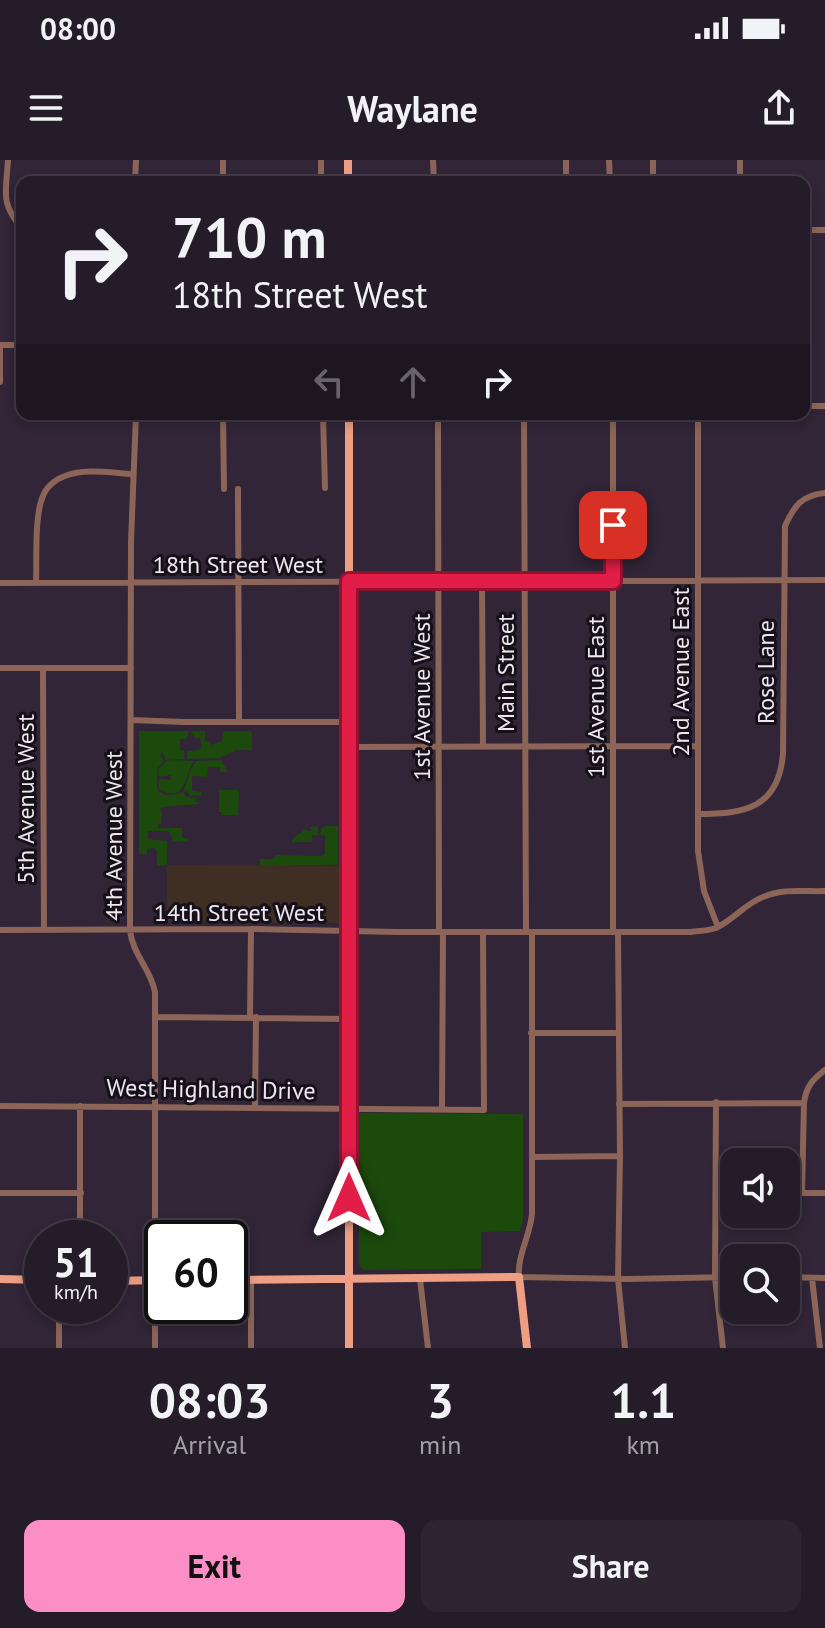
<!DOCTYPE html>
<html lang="en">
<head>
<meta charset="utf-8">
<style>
  :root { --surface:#251c29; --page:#2d2531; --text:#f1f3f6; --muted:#a3a1a8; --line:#423a46; --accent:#fb8fc5 }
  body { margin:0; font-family:"PT Sans",sans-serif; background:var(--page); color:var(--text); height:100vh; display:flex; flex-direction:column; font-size:30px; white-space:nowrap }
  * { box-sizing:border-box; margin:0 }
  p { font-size:26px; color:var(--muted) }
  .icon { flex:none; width:44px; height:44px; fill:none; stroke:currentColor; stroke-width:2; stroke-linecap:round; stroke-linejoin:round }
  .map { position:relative; height:1188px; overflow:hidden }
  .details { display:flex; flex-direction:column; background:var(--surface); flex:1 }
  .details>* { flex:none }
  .banner { position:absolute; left:16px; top:16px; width:794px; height:244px; border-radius:16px; box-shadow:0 4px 12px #0003,0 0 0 2px var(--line); background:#251c29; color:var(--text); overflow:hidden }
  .controls { position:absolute; left:720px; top:988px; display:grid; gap:16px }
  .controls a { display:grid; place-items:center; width:80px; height:80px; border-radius:16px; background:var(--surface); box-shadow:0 4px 12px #0003,0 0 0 2px var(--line); font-size:40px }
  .speed { position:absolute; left:24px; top:1060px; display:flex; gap:16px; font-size:40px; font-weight:700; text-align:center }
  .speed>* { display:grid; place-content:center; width:104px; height:104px; border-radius:50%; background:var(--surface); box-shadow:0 4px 12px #0003,0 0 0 2px var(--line); line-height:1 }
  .speed small { font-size:20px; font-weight:400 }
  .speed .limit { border:4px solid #111; border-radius:12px; background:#fff; color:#111 }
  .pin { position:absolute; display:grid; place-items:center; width:68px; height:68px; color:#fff; margin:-34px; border-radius:16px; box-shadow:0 4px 12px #0006 }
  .me { position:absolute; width:88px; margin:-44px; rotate:0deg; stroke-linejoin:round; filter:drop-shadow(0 0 6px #0008) }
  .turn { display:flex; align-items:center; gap:28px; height:168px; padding:0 24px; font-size:36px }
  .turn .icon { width:104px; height:104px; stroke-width:2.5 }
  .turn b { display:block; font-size:56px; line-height:68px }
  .lanes { display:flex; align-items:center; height:76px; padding:0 24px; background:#0003; justify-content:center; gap:40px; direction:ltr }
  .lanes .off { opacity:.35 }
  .eta { display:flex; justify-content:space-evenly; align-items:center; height:136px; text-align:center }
  .eta b { font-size:48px; font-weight:600; line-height:56px }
  .action { display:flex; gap:16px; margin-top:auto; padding:16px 24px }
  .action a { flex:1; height:92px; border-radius:16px; background:var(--accent); color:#111; font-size:32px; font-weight:600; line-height:92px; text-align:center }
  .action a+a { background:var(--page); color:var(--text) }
  .status { display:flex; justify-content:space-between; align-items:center; height:56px; padding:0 40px; background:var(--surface); direction:ltr }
  .status svg { height:22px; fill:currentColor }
  header { display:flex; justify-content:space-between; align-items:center; height:104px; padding:0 24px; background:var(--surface); font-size:36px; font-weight:600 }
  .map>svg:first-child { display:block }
  .commercial { fill:#3f2e24 }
  .green { fill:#1c4a0d }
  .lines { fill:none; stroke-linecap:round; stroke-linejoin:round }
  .minor { stroke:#8c6558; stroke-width:6 }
  .major { stroke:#ed9e83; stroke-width:8 }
  .route-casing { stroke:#92132f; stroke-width:20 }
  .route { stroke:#e11d48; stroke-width:14 }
  .labels { text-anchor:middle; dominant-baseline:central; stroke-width:6; stroke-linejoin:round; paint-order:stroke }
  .street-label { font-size:24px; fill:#eee6f2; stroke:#161119 }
</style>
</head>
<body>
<div class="status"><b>08:00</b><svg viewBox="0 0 49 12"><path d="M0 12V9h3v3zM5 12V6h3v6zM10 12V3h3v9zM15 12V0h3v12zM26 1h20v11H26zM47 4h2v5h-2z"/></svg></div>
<header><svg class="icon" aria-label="menu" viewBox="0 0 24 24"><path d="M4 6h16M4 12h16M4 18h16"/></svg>Waylane<svg class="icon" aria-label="share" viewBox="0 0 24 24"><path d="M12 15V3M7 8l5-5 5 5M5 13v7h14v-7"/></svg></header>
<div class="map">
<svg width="825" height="1188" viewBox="0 0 825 1188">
  <rect width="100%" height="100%" fill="#312537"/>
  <path class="commercial" d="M167,705L340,706V763L167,762Z"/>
  <path class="green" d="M139,571H189L187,579H180V590H184V599L165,600L163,592L160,595L164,601L157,608V629C164,637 173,636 182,632L187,637L199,638L195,639V642H199V644L162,647L160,650L162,652L161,664H158V668H182V678H188V682L173,681L169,671H148V679L167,681V705L157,706V691L154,688L147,689V694H139Z
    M191,571H205V581L209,582L211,585L222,581L223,571H250L252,573V590H236L220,598L187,599V591L199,590L202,586L200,578H194Z
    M171,600L194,601C183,617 187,644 159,629V619L171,620V615L159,617L158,609L165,602Z
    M221,600L228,612H220V607H208L207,617L192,616V631L201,632V635L190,636L187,631L185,632L184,630L190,611L196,601Z
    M219,630H239L238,655H221L222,652H219Z
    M318,666V675H312V682H296L292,684L293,678C298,674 302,673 306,668L307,671H311V667Z
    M325,666H338V705L260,706V699H274L275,695L321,696L325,694V676L320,675L321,668Z
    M359,953L523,954V1060L520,1071L481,1072V1109L363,1110L359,1105Z"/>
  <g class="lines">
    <path class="minor" d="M8,0C6,34 0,42 22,69
      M223,0V22
      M321,0V22
      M433,0L434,22
      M609,0L610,22
      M740,0V22
      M135,22L136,0
      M566,22V0
      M653,22V0
      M804,70H825
      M0,185H22
      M0,187V222
      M804,246H825
      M136,254L131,382L130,770C132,794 151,809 155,832V1188
      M223,254L224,329
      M323,254L325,328
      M438,254L439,772
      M524,254L526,772
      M613,254V772
      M698,254V691L704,731L718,767
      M238,329L239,562
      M482,422L483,586
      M0,423L825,420
      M36,423C37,400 34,356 43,336C46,327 56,319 65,316C85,308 112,313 133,314
      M0,508H131
      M43,508L44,770
      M131,560L184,562H349
      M348,587L697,586
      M698,654C745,654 779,648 783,593L785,366C794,346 802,335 825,333
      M0,770L251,769L397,772H691C699,771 708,771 716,768C733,760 745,744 763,737C783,728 804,732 825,731
      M532,772V1054C530,1076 517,1096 519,1117L626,1119L734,1117
      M618,772L620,996L618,1119L625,1188
      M155,857L349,859
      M250,857L251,769
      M531,873H619
      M825,910C812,920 806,927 804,943L802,1033H825
      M716,942L715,1118L723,1188
      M619,944L804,943
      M0,946L484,950L483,772
      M255,948L256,857
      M442,949L443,772
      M532,997L620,996
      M0,1033H81
      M80,1078V946
      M786,1117L825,1118
      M812,1118L820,1188
      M420,1119L428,1188
      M251,1121V1188
      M59,1188V1146"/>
    <path class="major" d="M348,0V22
      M349,254V1188
      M0,1119L42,1120
      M230,1120L519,1117L527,1188
      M110,1121L162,1120"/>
  </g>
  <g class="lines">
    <g class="route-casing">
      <path id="route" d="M349,1038V421H613V365"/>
    </g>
    <use href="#route" class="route"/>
  </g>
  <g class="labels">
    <g class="street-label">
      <text x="238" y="404">18th Street West</text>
      <text transform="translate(680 512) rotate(-90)">2nd Avenue East</text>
      <text transform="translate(765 512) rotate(-90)">Rose Lane</text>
      <text transform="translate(505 513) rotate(-90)">Main Street</text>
      <text transform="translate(421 537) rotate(-90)">1st Avenue West</text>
      <text transform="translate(595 537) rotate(-90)">1st Avenue East</text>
      <text transform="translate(25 639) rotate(-90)">5th Avenue West</text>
      <text transform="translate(113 676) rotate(-90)">4th Avenue West</text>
      <text x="239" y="752">14th Street West</text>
      <text transform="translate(211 929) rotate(1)">West Highland Drive</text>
    </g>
  </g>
</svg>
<div class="controls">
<a><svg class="icon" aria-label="sound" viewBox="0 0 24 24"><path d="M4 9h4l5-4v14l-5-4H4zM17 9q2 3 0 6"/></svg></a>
<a><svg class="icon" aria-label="search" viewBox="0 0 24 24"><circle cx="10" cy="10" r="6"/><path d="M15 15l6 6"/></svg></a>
</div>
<div class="speed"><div>51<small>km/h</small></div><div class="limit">60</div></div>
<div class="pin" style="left:613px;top:365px;background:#d93025"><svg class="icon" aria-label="arrive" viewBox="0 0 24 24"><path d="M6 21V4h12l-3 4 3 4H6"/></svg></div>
<svg class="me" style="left:349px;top:1038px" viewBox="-20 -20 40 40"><path d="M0-17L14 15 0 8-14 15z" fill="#e11d48" stroke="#fff" stroke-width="4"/></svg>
<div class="banner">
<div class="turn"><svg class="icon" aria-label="right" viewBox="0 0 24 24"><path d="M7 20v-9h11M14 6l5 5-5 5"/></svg><div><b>710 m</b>18th Street West</div></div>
<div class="lanes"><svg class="icon off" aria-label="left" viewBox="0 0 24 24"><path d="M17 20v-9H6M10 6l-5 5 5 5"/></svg><svg class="icon off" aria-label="ahead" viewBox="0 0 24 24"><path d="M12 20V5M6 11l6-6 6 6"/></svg><svg class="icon" aria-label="right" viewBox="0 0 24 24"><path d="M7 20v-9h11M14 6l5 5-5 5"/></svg></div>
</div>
</div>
<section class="details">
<div class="eta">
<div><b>08:03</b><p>Arrival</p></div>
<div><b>3</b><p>min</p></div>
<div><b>1.1</b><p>km</p></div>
</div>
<div class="action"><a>Exit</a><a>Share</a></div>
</section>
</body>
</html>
